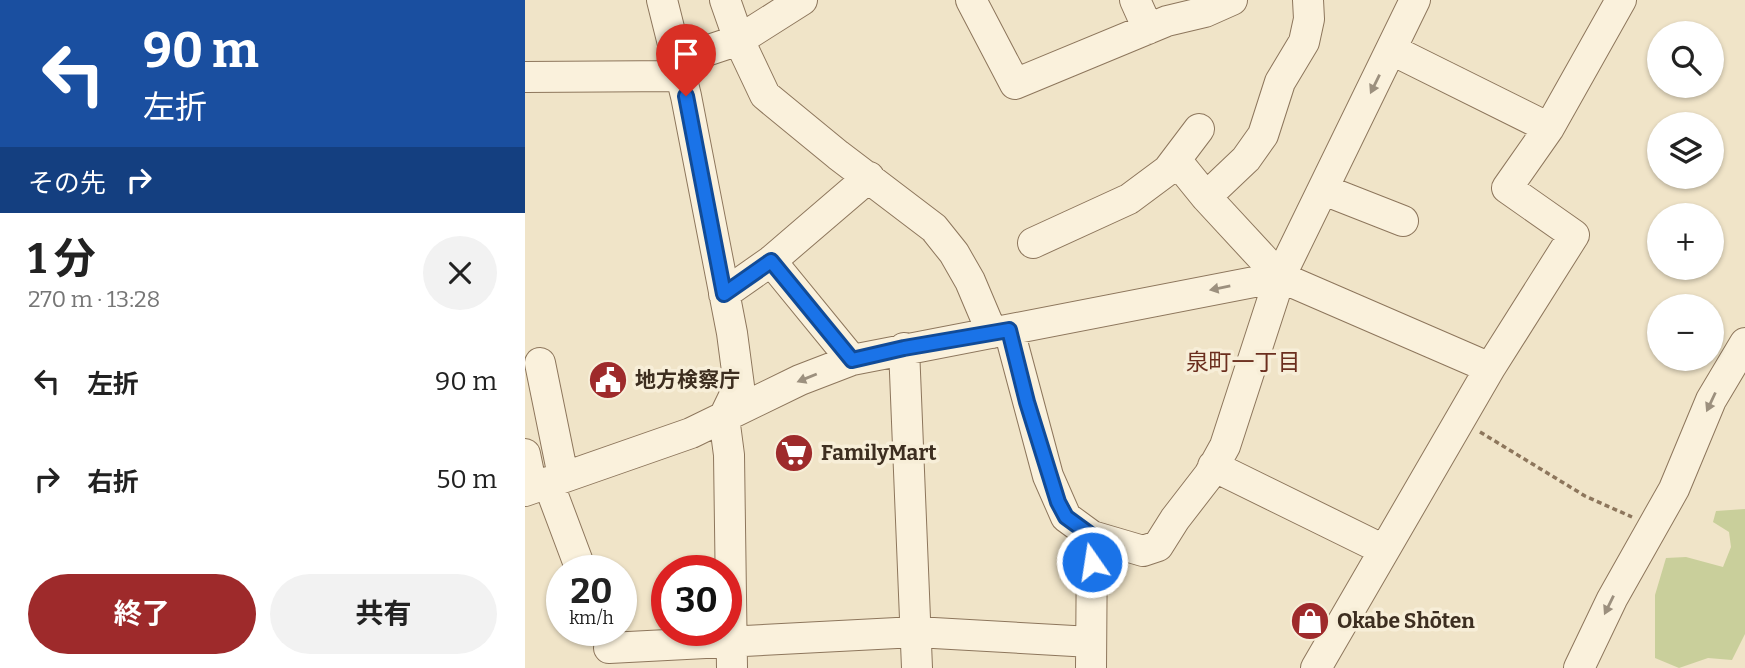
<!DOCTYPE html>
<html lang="ja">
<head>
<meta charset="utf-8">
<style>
  :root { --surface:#fff; --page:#f2f2f2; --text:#222; --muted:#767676; --accent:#9e2a2b }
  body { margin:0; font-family:Bitter,"Noto Sans JP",serif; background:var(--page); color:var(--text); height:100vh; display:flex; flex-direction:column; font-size:26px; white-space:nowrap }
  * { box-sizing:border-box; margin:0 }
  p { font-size:23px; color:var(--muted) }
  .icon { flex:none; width:38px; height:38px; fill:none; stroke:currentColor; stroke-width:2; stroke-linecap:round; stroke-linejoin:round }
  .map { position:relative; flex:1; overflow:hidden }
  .panel { display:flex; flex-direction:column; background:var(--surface); width:525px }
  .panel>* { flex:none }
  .hud { background:#1a4fa0; color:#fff; overflow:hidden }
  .buttons { position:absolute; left:1122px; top:21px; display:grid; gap:14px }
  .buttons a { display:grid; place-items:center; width:77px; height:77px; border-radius:50%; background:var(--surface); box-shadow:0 2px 5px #0004; font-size:35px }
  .speed { position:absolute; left:21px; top:555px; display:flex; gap:14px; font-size:35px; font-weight:700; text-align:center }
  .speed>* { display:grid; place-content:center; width:91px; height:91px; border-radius:50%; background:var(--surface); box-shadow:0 2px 5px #0004; line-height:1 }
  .speed small { font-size:18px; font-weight:400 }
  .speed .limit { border:10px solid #d22; background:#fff; color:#111 }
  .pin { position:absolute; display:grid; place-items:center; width:60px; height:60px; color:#fff; margin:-72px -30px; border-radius:50% 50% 50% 0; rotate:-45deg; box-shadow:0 0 7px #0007 }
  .pin .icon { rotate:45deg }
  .me { position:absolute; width:77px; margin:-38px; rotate:347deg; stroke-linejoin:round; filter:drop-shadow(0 0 5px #0008) }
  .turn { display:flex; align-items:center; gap:24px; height:147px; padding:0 28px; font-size:32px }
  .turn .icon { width:91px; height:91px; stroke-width:2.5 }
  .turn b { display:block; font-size:49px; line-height:60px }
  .then { display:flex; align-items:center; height:66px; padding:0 28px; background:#0003; gap:14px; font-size:26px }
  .round { display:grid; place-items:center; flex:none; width:74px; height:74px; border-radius:37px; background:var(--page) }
  .summary { display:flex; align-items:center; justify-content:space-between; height:119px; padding:0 28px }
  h1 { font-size:42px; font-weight:700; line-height:52px }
  .cta { display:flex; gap:14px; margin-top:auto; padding:14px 28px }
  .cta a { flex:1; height:80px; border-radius:42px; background:var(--accent); color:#fff; font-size:28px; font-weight:700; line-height:80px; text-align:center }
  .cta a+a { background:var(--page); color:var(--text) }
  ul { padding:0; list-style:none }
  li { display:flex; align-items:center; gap:21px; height:98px; padding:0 28px }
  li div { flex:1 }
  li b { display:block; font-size:26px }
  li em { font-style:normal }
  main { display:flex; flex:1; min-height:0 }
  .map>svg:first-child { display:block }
  .green { fill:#c9cf9b }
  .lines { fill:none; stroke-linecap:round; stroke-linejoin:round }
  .minor-casing { stroke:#8d765c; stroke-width:32 }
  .path { stroke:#8d765c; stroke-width:3.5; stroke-dasharray:5 3.5; stroke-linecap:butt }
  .minor { stroke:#faf1dc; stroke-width:30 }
  .oneway { fill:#9c907e }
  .route-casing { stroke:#114b97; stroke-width:18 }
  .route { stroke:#1a73e8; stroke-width:12 }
  .labels { text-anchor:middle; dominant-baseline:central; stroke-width:7; stroke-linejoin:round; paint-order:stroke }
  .poi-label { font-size:21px; font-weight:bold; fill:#3d2e20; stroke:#f7eed8; text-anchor:start }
  .neighbourhood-label { font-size:23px; fill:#6b2e1e; stroke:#f7eed8 }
</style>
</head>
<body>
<main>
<section class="panel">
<div class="hud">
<div class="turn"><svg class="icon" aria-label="left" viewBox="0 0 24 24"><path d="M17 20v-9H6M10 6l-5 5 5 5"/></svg><div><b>90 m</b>左折</div></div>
<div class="then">その先<svg class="icon" aria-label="right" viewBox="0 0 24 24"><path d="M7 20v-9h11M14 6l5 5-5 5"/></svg></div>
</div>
<div class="summary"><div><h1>1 分</h1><p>270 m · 13:28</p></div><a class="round"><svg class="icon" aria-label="close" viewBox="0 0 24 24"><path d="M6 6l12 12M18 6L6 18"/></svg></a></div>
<ul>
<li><svg class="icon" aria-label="left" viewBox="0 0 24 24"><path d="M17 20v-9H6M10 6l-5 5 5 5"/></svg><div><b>左折</b></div><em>90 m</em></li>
<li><svg class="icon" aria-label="right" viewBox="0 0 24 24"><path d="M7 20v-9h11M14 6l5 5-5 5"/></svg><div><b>右折</b></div><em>50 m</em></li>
</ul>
<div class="cta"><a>終了</a><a>共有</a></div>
</section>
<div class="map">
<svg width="1220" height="668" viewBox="0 0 1220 668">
  <rect width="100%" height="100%" fill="#f0e4c8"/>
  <path class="green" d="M1220,509V634L1207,660L1183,658L1154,668L1130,658V595L1141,558L1161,557L1198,567L1206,547L1204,532L1188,522L1191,511Z"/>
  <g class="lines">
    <g class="minor-casing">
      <path id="minor" d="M137,0L161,96L207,333L214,386L199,417L204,455L207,668
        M200,0L214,40L240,95L313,155L409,228L429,253L445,281L467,333
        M446,0L490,84L642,21L680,12L707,0
        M610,0L623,29
        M867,50L1024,128
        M151,61L214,40L277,0
        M0,77L155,76
        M651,160L681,197L755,277L965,368
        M799,190L878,221
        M681,197L721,159L738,135L755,82L779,42L784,19L783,0
        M508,243L604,199L643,170L674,129
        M246,261L327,360
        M199,294L246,261L344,177
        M484,330L523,476L541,517L567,536L618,551L633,546L650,519L684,475L700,446L755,277
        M379,348L392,668
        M15,363L38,476
        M0,454L7,488
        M688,466L859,550
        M23,482L56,570
        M0,491L166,433L275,380L327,360L755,277L890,0
        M84,648L391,632L566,642
        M566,668L567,536
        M791,668L965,368L1049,235L982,188L1024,128L1096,0
        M1054,668L1087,599L1149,489L1186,400L1220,343"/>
    </g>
    <path class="path" d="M955,432L1060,496L1107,517"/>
    <use href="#minor" class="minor"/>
  </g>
  <defs><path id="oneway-solid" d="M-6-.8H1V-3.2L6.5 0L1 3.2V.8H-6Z" transform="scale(1.75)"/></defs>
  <g class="oneway">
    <use href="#oneway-solid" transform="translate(850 84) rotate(116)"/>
    <use href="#oneway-solid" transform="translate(695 288) rotate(169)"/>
    <use href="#oneway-solid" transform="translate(282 378) rotate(158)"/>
    <use href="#oneway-solid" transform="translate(1186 402) rotate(115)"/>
    <use href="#oneway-solid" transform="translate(1084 605) rotate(116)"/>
  </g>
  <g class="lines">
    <g class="route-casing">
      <path id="route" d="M161,96L199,294L246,261L327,360L379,348L484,330L502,402L533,502L541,517L567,536V562"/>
    </g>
    <use href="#route" class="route"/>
  </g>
  <defs>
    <g id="civic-disc" transform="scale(2.0125)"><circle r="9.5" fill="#9e2a2b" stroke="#f7eed8"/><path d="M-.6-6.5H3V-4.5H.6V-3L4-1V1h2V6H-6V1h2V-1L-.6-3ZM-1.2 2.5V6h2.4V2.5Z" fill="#fff"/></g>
    <g id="supermarket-disc" transform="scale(2.0125)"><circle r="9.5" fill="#9e2a2b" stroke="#f7eed8"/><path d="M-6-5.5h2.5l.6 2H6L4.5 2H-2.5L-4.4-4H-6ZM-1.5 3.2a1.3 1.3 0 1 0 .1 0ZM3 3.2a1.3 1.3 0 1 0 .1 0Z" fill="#fff"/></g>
    <g id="shop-disc" transform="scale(2.0125)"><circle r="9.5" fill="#9e2a2b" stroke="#f7eed8"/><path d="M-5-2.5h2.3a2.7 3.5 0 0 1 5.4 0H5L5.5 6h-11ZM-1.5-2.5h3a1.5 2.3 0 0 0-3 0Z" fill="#fff"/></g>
  </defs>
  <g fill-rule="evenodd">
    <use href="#civic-disc" x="83" y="380"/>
    <use href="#supermarket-disc" x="269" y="453"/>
    <use href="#shop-disc" x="785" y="621"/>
  </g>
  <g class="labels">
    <g class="poi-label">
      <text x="110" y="380">地方検察庁</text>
      <text x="296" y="453">FamilyMart</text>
      <text x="812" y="621">Okabe Shōten</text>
    </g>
    <g class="neighbourhood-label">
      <text x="718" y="362">泉町一丁目</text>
    </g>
  </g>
</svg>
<div class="buttons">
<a><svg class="icon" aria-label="search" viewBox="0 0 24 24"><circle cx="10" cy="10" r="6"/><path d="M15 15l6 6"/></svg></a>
<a><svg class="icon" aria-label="layers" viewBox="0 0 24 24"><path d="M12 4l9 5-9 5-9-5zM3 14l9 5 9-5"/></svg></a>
<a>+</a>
<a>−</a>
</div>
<div class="speed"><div>20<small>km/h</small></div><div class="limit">30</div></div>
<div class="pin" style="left:161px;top:96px;background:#d93025"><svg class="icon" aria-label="arrive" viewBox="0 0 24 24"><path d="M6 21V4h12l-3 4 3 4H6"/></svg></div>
<svg class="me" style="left:567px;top:562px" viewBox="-20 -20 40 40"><circle r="17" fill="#1a73e8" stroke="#fff" stroke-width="3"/><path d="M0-11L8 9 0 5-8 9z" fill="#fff"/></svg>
</div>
</main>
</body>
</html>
